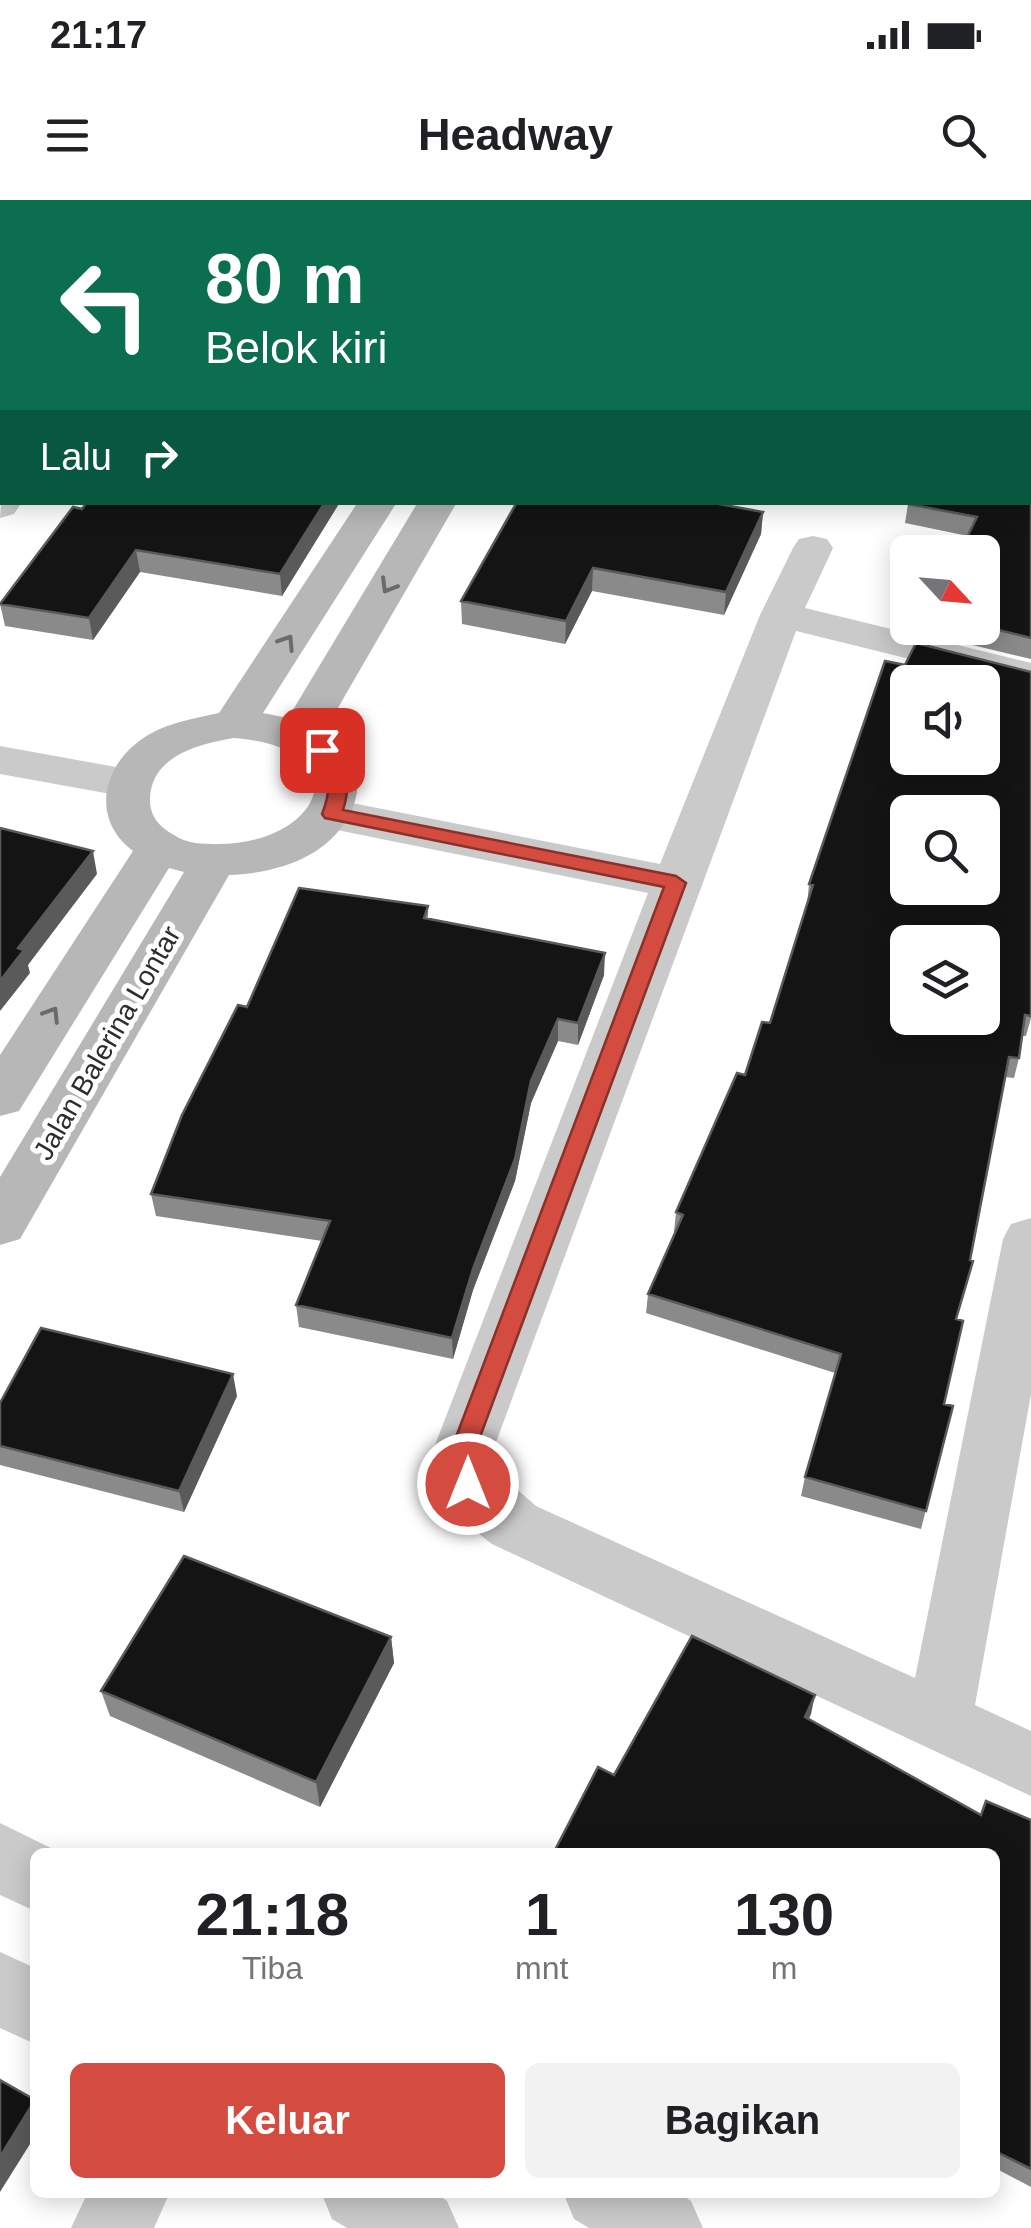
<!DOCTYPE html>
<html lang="id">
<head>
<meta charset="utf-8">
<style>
  :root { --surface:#fff; --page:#f2f2f2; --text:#202124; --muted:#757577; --accent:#d44b3f }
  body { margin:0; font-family:Arial,sans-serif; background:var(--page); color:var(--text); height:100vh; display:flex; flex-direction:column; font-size:38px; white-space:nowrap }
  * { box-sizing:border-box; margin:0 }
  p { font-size:32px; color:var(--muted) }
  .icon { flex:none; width:55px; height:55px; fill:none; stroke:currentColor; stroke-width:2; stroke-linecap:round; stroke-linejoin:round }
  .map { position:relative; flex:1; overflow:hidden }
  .side { position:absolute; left:30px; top:1648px; width:970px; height:350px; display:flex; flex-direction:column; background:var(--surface); border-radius:15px; box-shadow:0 5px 25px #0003 }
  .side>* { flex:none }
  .guide { position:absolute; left:0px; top:0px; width:1032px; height:305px; box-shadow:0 5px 25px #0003; background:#0b6e4f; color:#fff; overflow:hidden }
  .needle { width:65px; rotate:116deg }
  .fabs { position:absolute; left:890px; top:335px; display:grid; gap:20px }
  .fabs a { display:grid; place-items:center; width:110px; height:110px; border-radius:15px; background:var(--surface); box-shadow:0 5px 25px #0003; font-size:50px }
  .pin { position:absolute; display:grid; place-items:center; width:85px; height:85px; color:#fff; margin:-42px; border-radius:20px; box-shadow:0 5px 15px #0006 }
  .me { position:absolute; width:110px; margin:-55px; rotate:0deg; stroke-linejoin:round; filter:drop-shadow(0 0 8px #0008) }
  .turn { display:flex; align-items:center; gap:35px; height:210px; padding:0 40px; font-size:45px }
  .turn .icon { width:130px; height:130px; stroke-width:2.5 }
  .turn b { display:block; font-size:70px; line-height:85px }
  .then { display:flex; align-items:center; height:95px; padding:0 40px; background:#0003; gap:20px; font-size:38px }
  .eta { display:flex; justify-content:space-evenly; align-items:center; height:170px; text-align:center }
  .eta b { font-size:60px; font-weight:800; line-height:70px }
  .primary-button { display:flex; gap:20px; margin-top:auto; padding:20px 40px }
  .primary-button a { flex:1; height:115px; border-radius:15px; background:var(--accent); color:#fff; font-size:40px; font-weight:800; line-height:115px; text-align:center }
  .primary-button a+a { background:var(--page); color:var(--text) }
  .status { display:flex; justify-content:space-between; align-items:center; height:70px; padding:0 50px; background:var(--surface); direction:ltr }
  .status svg { height:28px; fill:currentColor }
  header { display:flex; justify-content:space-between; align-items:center; height:130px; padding:0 40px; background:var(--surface); font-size:45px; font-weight:800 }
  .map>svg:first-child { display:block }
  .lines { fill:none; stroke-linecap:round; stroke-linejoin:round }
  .street { fill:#cacaca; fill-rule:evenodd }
  .secondary { fill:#b7b7b7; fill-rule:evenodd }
  .wall { fill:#8a8a8a }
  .shaded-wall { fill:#5a5a5a }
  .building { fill:#141414; stroke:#5a5a5a; stroke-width:2.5; fill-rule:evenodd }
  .oneway { stroke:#6b6b6b }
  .route { fill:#d44b3f; stroke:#8a3129; stroke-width:2.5 }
  .labels { text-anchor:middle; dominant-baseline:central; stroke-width:10; stroke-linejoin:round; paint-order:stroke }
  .street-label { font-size:28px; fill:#2d2d2d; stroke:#fff }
</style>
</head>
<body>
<div class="status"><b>21:17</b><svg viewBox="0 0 49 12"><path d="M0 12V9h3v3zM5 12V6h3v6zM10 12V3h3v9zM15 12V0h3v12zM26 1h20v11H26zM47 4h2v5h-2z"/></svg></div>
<header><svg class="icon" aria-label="menu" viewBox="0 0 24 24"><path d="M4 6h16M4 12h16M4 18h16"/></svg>Headway<svg class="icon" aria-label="search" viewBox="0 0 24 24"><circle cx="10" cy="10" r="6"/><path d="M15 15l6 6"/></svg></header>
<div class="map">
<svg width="1031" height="2028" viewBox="0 0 1031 2028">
  <rect width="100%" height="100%" fill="#fff"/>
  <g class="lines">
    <path class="street" d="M2,290V302H22L14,314L0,318Z
      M813,336L827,339L833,348L805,408L1031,463V489L796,431L495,1245L497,1272L536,1306L915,1478L1003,1039L1011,1024L1031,1018V1194L975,1505L1031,1531V1596L492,1344C458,1319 434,1289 435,1245L648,693L332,629L316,624L309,614L316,604L332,599L660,664L760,415L793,348L799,339Z
      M0,546L127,569L143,573L150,583L143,593L127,597L0,574Z
      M0,1623L59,1652H35V1711L0,1695Z
      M0,1752L35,1768V1844L0,1828Z
      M88,1992H170L154,2028H71Z
      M321,1992H434L447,2001L459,2028H347L332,2019Z
      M563,1992H677L691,2001L703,2028H589L574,2019Z"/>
    <path class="secondary" d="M358,302H397L263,513L288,518L418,302H457L324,532C379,564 360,626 311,654C287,668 257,674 229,675L20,1039L0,1045V977L184,672L169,668L19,911L0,916V855L133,651C87,616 105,559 150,534C171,522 196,518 219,513ZM234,538C363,548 322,644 218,644C203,644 187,644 174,635C160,627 150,617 150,600C150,556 199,544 234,538Z"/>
  </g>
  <path class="wall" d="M1031,0V459L927,434L928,428H982V352L968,336L905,323L908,304L1030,302Z
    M340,302L282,396L140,372L93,440L5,426L0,404L82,309Z
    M763,312L761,334L724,415L592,391L565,444L462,424L461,401Z
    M905,465L1031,471V818L1026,836H1022L1019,858L1014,878L1005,877L957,1119L944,1204L953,1206L921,1329L801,1296L805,1277L835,1173L646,1113L648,1094L675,1032H674L676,1012L770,823L807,705L809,684Z
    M428,706V719L604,775L578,845L558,841L531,903L515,981L473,1090L453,1159L299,1127L296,1105L322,1041L156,1016L151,994L247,807Z
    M237,1196L184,1312L0,1265V1203Z
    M391,1437L394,1463L320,1607L110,1516L101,1491Z
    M811,1514L809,1519L981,1614L1031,1620V1987L995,1968V1652L614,1575Z"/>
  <path class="shaded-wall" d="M123,0H142L140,2H121Z
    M2,139V163L0,166V142Z
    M325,302H340L282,396L280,374Z
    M763,312L761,334L724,415L726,392Z
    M136,350L140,372L93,440L89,418Z
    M593,368L592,391L565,444L566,421Z
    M93,651L97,674L28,765L30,773L0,811V781L18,748Z
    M605,753L604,775L578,845V823Z
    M558,819V841L531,903L515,981L473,1090L453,1159L452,1138L531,881Z
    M233,1174L237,1196L184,1312L179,1291Z
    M391,1437L394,1463L320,1607L316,1582Z
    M815,1495L811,1514L800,1535L805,1517Z
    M35,1902V1936L0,1992V1957Z"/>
  <path class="building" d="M0,0H123L121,2H2V139L0,142V79H2V58L0,56Z
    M321,0H504L502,2H319Z
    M785,0H884L883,2H784Z
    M1009,0H1031L1030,79V2H1008Z
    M1030,81L1031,101V438L982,426V352H960L977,317L908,304L1030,302Z
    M87,302H325L280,374L136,350L89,418L0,404L73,307L82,309Z
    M517,302H708L763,312L726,392L593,368L566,421L461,401Z
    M916,443L1031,472V816L1025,815L1019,858L1009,857L970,1060L973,1061L956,1119L963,1121L944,1204L953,1206L926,1311L805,1277L841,1154L648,1094L683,1015L676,1012L737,873L745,875L762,822L770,823L813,685L809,684L885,461L905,465ZM908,482H982V558H908ZM908,612H982V688H908ZM908,742H982V818H908Z
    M0,628L93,651L18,748L24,750L0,781Z
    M299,688L428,706L424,718L605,753L578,823L558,819L531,881L515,959L473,1069L452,1138L296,1105L330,1021L151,994L182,915L238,805L247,807Z
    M41,1128L233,1174L179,1291L0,1246V1203Z
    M184,1356L391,1437L316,1582L101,1491Z
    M692,1436L815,1495L805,1517L981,1615L986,1601L1031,1620V1969L995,1951V1652H554L598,1567L614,1575Z
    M0,1880L35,1900L0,1957Z"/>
  <defs><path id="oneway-chevron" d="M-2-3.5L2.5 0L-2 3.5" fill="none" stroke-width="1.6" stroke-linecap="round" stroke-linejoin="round" transform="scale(2.5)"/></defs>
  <g class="oneway">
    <use href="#oneway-chevron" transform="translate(388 386) rotate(121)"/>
    <use href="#oneway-chevron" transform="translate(287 442) rotate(-57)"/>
    <use href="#oneway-chevron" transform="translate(52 814) rotate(-58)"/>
  </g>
  <path class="route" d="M322,544C349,555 351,586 343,610L676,676L686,683L477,1245L481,1284L477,1292L468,1295L459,1292L453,1245L664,687L325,618L322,614C333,586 330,574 313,550Z"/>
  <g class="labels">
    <g class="street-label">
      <text transform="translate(107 843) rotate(-60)">Jalan Balerina Lontar</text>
    </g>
  </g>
</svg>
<div class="fabs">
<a><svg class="needle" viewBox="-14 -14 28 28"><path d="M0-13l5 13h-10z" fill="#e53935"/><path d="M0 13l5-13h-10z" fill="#757577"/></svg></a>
<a><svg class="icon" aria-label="sound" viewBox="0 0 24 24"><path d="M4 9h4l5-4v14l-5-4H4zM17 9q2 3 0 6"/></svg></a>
<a><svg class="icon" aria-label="search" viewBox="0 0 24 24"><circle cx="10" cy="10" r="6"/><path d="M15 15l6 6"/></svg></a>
<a><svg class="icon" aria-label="layers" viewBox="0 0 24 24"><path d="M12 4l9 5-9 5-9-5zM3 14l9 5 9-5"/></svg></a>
</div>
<div class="pin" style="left:322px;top:550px;background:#d93025"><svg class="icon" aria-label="arrive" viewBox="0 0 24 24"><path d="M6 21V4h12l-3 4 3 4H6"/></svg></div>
<svg class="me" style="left:468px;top:1284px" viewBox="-20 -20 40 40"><circle r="17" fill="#d44b3f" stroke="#fff" stroke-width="3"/><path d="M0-11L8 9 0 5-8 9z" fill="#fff"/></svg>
<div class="guide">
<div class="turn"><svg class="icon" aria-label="left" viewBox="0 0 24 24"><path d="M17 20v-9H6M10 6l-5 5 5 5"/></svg><div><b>80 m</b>Belok kiri</div></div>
<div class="then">Lalu<svg class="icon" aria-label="right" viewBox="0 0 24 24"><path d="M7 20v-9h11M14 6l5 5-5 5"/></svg></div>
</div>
<section class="side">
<div class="eta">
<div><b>21:18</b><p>Tiba</p></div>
<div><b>1</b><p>mnt</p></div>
<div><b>130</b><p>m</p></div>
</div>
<div class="primary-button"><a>Keluar</a><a>Bagikan</a></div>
</section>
</div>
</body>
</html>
